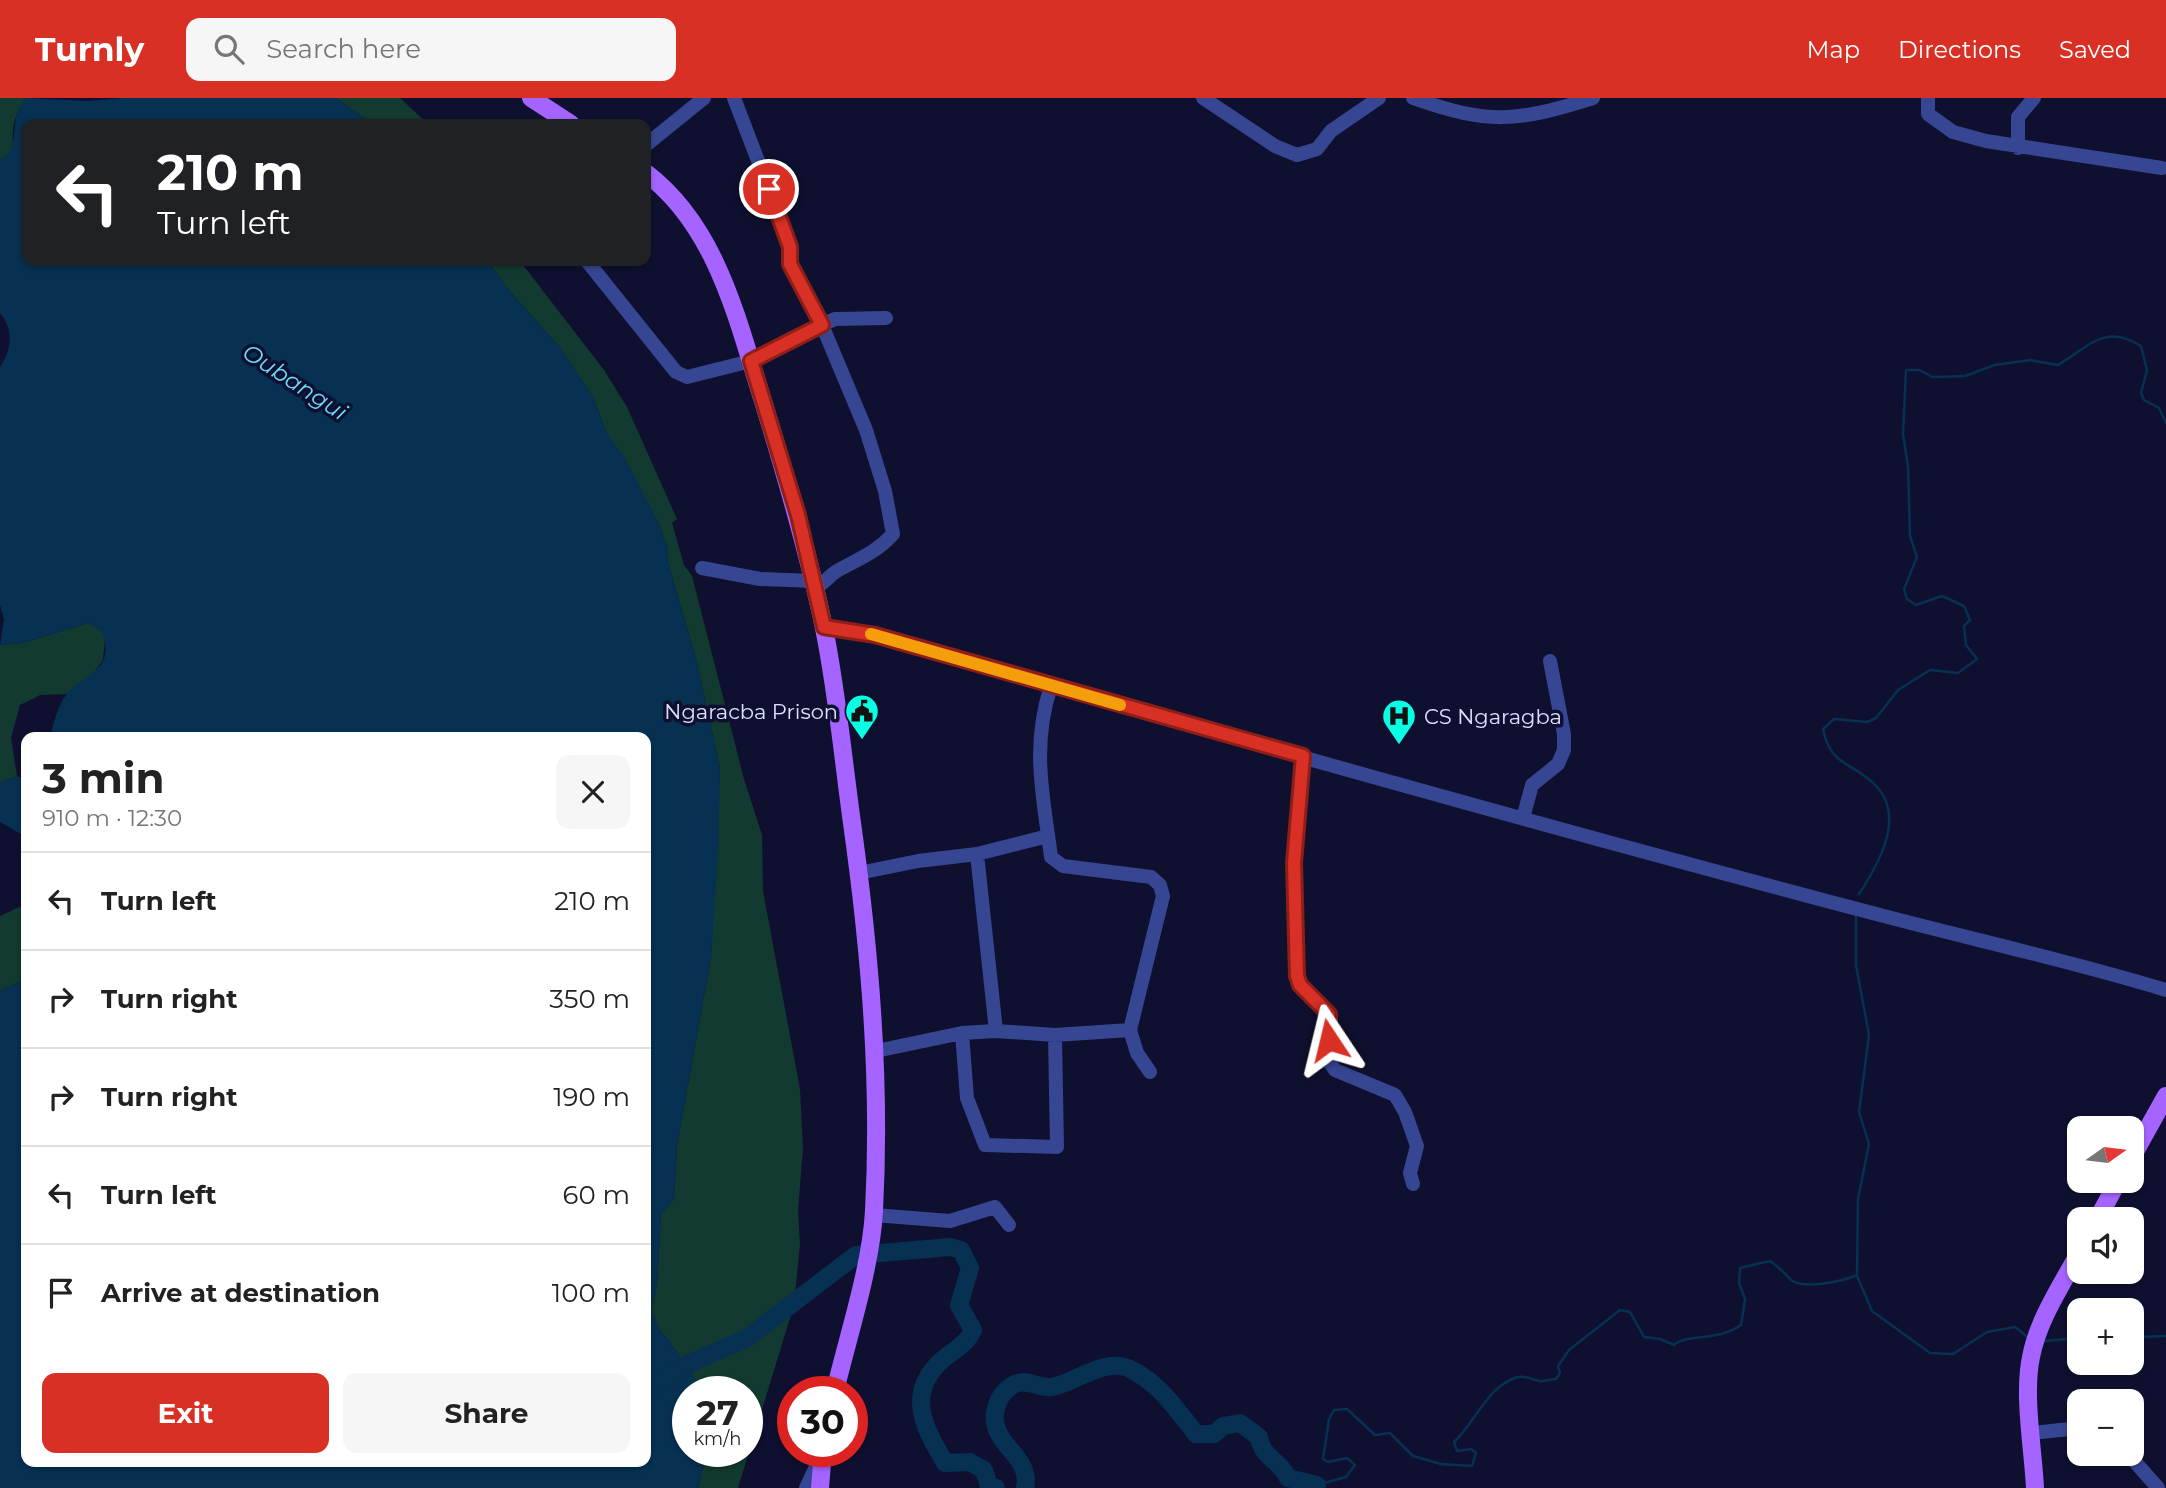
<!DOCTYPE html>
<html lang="en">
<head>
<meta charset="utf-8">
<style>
  :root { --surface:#fff; --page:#f6f6f6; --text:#222; --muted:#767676; --line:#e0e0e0; --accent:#d93025 }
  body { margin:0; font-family:Montserrat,sans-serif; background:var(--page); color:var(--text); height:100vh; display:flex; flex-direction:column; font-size:26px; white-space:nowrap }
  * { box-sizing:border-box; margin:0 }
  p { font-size:23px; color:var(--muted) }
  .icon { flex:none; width:38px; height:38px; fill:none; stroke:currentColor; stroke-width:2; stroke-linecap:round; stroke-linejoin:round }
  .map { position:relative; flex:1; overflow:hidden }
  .details { position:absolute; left:21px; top:634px; width:630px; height:735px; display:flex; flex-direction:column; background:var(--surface); border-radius:14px; box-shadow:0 2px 5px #0004 }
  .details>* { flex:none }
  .hud { position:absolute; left:21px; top:21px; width:630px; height:147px; border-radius:14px; box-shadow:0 2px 5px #0004; background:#202124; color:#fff; overflow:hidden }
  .needle { width:46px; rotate:76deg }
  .fabs { position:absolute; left:2067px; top:1018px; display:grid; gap:14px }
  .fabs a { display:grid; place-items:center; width:77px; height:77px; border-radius:14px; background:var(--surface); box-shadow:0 2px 5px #0004; font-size:35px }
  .speed { position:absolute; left:672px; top:1278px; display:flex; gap:14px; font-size:35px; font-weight:700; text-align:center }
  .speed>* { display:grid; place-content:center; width:91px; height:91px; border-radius:50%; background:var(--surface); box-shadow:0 2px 5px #0004; line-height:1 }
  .speed small { font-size:18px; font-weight:400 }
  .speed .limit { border:10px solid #d22; background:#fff; color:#111 }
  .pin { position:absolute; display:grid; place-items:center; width:60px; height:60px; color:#fff; margin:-30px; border:4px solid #fff; border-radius:50%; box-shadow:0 2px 7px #0007 }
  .me { position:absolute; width:77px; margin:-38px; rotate:350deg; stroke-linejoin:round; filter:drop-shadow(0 0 5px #0008) }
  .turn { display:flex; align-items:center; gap:24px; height:147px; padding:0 21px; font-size:32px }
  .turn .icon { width:91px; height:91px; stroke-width:2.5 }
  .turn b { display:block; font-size:49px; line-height:60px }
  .round { display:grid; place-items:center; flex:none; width:74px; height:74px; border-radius:14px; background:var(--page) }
  .headline { display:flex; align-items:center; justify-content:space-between; height:119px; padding:0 21px }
  h1 { font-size:42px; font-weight:700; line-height:52px }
  .cta { display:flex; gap:14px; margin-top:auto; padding:14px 21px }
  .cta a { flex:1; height:80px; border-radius:14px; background:var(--accent); color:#fff; font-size:28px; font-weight:700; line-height:80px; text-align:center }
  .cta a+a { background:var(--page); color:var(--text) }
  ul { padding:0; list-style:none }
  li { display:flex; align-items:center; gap:21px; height:98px; padding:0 21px; border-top:2px solid var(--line) }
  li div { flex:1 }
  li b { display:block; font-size:26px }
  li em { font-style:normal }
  header { display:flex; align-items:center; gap:42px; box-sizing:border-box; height:98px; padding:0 35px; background:var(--accent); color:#fff }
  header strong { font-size:33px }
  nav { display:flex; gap:38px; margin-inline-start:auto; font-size:24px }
  .search { width:490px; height:63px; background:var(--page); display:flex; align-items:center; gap:18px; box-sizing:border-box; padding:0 24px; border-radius:14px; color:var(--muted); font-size:26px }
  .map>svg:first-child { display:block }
  .green { fill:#123a30 }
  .water { fill:#063152 }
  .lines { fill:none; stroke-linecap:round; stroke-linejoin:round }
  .stream { stroke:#063152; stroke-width:2.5 }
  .river { stroke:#063152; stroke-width:18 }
  .minor { stroke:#364692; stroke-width:14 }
  .major { stroke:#a564ff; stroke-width:18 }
  .route-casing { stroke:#8d1f18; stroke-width:18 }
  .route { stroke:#d93025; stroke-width:12 }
  .slow { stroke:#f59e0b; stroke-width:12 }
  .labels { text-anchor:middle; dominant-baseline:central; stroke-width:7; stroke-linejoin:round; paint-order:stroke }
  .poi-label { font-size:21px; fill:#dde0ff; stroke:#0f102f; text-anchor:end }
  .water-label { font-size:23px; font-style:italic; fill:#6bdaff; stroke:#0f102f }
</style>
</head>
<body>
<header>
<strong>Turnly</strong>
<div class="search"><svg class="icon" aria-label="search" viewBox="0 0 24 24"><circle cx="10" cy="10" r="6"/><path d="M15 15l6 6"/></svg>Search here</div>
<nav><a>Map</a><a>Directions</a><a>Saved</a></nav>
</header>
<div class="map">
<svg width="2166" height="1390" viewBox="0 0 2166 1390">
  <rect width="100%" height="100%" fill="#0f102f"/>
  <path class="green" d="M0,0H26C20,8 13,23 13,33C12,46 16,56 0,62Z
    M336,0H400L428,26H372Z
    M488,163H520L604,272L627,309L677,421L672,425L684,467L692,478L744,681L762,737L763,793L800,991L803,1050L798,1113L800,1146L794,1207L738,1390H698L707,1353H747V1293H703L670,1244L660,1233L651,1213L657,1186L661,1116L674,1101L677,1047L711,859L720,671L697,564L668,465L667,448L658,424L605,332L594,301L561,251L507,190Z
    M88,525L101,531L105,540L103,562L91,579L67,596L40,597L20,607L11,640L17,678L0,685V547L22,545Z
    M26,806V881L0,893V818Z"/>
  <path class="water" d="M26,0L87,3L125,0H336L372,26H26V163H488L507,190L561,251L594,301L605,332L625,360L658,424L667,448L668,465L697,564L720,671L718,756L711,859L677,1047L674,1101L661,1116L657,1186L651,1213L660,1233L670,1244L703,1293H688V1353H707L698,1390H0V893L26,881V1363H646V639H50C54,625 57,609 66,597C86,573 117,574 101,531L88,525L22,545L0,547L4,521L0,507V269C12,251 14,232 0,215V62C23,53 6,21 26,0Z
    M17,678L26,682V739L0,724V685Z"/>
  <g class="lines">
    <path class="stream" d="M1859,796C1878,767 1906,719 1876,688C1854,664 1830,669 1823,631L1834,621L1867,624L1876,620L1898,592L1930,572L1958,575L1977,561L1966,547L1964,528L1970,522L1964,508L1942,498L1916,507L1907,501L1904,491L1917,459L1910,438L1908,368L1903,336L1906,272H1919L1933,279L1965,278L1995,267L2030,262L2058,267C2090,248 2105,225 2141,248L2147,272L2141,295L2144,302L2159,310L2166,325
      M1857,1178L1872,1213L1930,1255L1953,1256L1987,1234L2015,1229L2030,1241
      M2132,1239L2166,1238
      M2044,1243L2079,1240
      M1317,1387L1346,1379L1355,1367L1347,1360L1328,1364L1323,1361L1329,1321L1334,1312L1347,1311L1375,1337L1390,1335L1413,1358L1441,1366L1472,1368L1476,1355L1471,1351L1457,1353L1454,1344C1474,1326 1489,1286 1518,1279C1527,1277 1531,1282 1539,1283C1544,1284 1551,1281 1556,1281L1560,1275L1558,1268L1569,1252L1620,1212L1630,1214L1644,1239L1660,1241L1674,1247C1687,1235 1717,1244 1741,1227L1745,1201L1739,1185L1740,1170L1770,1163C1779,1169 1784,1175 1791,1182C1804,1192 1844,1183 1857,1177L1858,1101L1869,1046L1859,1014L1869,937L1856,867V815
      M989,1388V1390"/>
    <path class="river" d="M646,1292L686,1267L747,1240L856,1157L951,1149L961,1152L970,1170L959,1207L973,1232C967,1246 954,1252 942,1262C905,1296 924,1329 945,1365L970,1364L984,1372L989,1388L996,1390
      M1025,1390C1032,1357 991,1348 995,1315C997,1302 1003,1292 1015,1286C1028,1280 1039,1291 1052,1289C1074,1285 1104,1260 1128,1270C1160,1285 1175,1310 1196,1336H1214L1223,1328L1240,1325L1259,1339C1263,1362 1280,1361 1288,1380L1317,1387"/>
    <path class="minor" d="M734,0L781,123L790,149V166L822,227L866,332L885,393L893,436C876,455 858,461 837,473C828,478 825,486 815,489
      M1203,0L1275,48L1297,57L1317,51L1331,33L1379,0
      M1413,0C1489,27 1517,24 1593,0
      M1928,0V16L1953,34L1986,43L2162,70
      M646,47L704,0
      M2018,50V19L2034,0
      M587,163L676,274L687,279L751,263L790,241L835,221L886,220
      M702,470L760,481L814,483
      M824,529L875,537C1209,634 1543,728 1880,817C1975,842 2071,863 2166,892
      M1051,588C1031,649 1043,697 1051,759L1063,768L1151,779L1160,787L1163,798L1130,932L1137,955L1150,974
      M1303,658L1294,765L1297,878L1300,887L1329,916L1328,962L1335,972L1395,997L1405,1014L1417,1048L1410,1075L1413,1086
      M1523,720L1532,687L1558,666L1564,652V636L1550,563
      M977,756L996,933
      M859,775L918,763L977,756L1048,738
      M962,935L967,1000L985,1047L1057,1049L1055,937
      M876,953L962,935L996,933L1055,937L1130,932
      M874,1117L950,1123L995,1109L1009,1127
      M2032,1335L2079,1330
      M2128,1356L2158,1390
      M806,1390L820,1360"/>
    <path class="major" d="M531,0L571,26
      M646,75C717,129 737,221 763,303C786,378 808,453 824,530C837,594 843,660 852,725C870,854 881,982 874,1113C871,1169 848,1238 835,1293
      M2132,1059L2166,998
      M2097,1122L2118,1083
      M820,1390L823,1353
      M2035,1390C2033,1350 2023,1297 2031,1259C2038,1222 2061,1188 2079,1155"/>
  </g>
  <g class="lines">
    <g class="route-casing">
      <path id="route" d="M769,91L790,149V166L822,227L751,263L798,417L824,529L875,537L1303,658L1294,765L1297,878L1300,887L1329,916V942"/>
    </g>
    <use href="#route" class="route"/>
    <path class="slow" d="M871,536L1120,607"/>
  </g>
  <defs>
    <g id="civic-pin" transform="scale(1.75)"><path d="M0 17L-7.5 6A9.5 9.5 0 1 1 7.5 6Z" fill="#09ffe4" stroke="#0f102f"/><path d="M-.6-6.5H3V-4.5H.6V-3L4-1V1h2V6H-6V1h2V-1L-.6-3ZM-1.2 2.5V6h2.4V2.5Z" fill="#111"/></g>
    <g id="hospital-pin" transform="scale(1.75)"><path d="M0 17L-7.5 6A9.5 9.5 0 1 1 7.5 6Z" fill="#09ffe4" stroke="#0f102f"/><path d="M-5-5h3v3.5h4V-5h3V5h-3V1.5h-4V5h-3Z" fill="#111"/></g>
  </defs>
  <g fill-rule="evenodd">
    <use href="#civic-pin" x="862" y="613"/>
    <use href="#hospital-pin" x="1399" y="618"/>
  </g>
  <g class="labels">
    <g class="poi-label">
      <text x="838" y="613">Ngaracba Prison</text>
      <text x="1424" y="618" text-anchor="start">CS Ngaragba</text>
    </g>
    <g class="water-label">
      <text transform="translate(295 284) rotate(33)">Oubangui</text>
    </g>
  </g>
</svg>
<div class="fabs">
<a><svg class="needle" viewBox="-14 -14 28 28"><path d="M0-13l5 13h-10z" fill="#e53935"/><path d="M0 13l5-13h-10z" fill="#767676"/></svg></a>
<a><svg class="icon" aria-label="sound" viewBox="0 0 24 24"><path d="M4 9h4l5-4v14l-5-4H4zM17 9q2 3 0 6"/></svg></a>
<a>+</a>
<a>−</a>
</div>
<div class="speed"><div>27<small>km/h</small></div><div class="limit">30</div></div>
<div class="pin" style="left:769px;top:91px;background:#d93025"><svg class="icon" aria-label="arrive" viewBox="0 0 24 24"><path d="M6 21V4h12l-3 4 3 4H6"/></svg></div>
<svg class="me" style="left:1329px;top:942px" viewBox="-20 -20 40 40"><path d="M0-17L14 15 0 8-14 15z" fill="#d93025" stroke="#fff" stroke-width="4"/></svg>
<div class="hud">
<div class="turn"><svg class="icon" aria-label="left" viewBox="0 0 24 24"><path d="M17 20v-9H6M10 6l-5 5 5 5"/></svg><div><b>210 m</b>Turn left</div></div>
</div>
<section class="details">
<div class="headline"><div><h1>3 min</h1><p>910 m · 12:30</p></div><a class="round"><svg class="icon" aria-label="close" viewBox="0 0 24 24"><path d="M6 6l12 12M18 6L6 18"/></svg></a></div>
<ul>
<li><svg class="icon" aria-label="left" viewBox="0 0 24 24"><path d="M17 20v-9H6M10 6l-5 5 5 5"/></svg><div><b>Turn left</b></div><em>210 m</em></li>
<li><svg class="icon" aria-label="right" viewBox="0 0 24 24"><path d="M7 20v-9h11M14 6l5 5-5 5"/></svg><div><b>Turn right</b></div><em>350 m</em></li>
<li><svg class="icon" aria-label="right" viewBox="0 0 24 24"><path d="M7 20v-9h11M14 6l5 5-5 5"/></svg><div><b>Turn right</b></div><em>190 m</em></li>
<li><svg class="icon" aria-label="left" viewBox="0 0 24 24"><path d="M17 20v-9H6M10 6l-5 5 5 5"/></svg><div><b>Turn left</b></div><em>60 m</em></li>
<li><svg class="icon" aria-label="arrive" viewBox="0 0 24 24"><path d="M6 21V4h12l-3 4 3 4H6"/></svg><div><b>Arrive at destination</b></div><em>100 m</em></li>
</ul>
<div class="cta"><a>Exit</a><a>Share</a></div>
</section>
</div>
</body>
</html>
